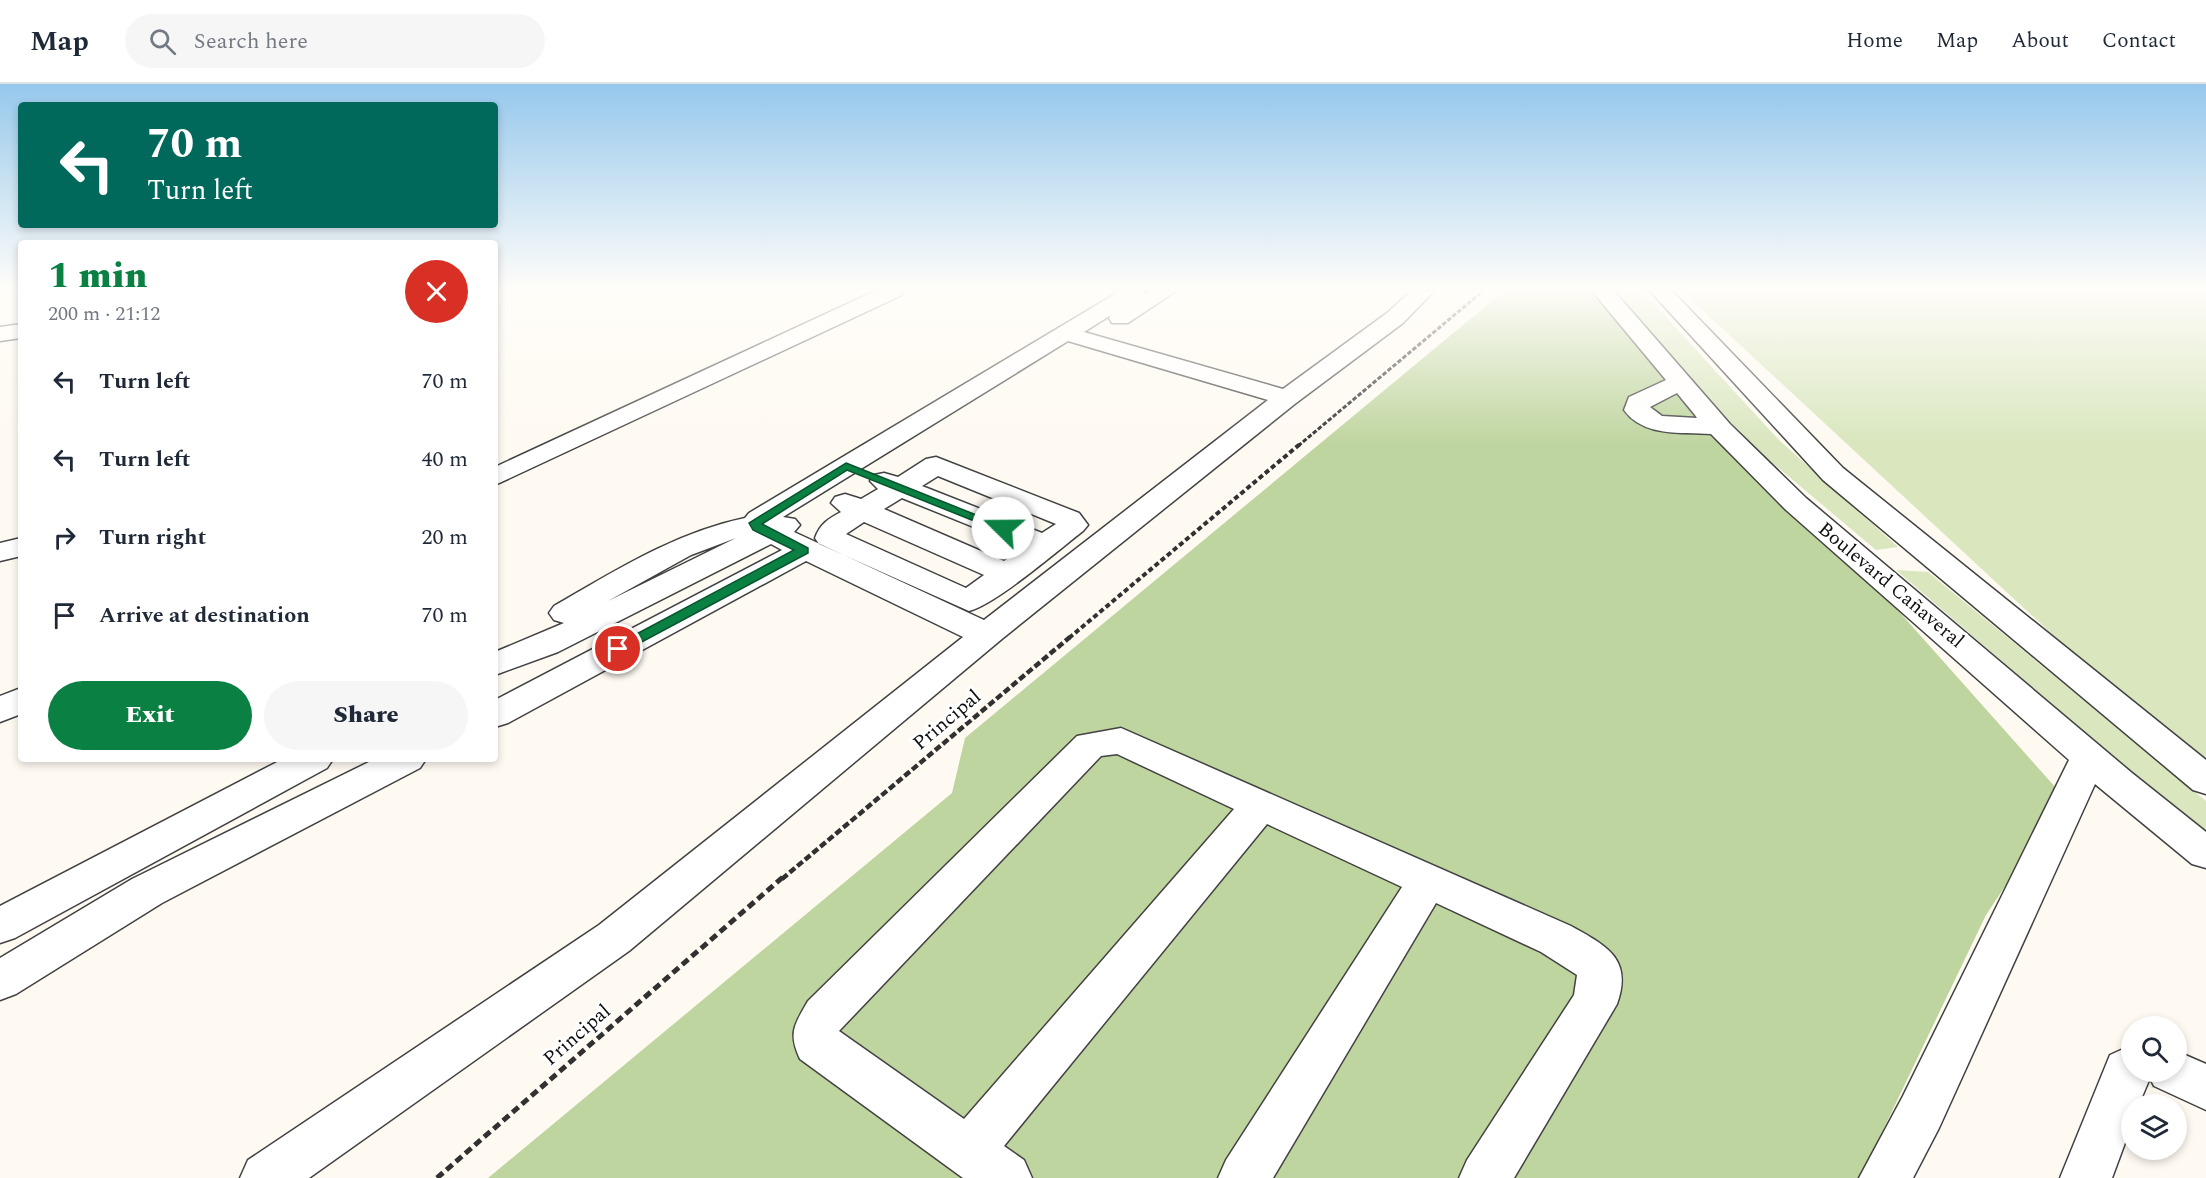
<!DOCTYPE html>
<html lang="en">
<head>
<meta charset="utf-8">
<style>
  :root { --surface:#fff; --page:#f6f6f7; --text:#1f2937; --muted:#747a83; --line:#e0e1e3; --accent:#0b8043 }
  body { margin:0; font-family:Spectral,serif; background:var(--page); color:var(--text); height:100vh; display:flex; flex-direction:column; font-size:22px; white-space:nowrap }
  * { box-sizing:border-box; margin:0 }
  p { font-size:20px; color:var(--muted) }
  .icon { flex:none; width:33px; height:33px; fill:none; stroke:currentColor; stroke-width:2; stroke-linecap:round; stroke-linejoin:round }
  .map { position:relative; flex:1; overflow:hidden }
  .sheet { position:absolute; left:18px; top:156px; width:480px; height:522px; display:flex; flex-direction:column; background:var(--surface); border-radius:6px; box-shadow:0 3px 9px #0003 }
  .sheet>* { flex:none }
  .banner { position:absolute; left:18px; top:18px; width:480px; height:126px; border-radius:6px; box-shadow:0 3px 9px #0003; background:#00695c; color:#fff; overflow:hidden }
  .tools { position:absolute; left:2121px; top:932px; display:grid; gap:12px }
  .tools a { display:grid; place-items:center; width:66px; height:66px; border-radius:50%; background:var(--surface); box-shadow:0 3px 9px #0003; font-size:30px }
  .pin { position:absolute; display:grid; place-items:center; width:51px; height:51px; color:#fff; margin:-26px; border:3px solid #fff; border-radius:50%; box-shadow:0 2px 6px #0007 }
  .me { position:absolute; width:66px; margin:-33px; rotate:292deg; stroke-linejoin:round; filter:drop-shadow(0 0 4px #0008) }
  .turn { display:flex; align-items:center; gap:21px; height:126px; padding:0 30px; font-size:27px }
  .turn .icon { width:78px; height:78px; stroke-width:2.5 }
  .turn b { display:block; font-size:42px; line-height:51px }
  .round { display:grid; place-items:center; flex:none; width:63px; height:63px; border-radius:32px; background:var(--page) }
  .head { display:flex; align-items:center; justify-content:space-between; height:102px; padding:0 30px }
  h1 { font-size:36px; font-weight:800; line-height:45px; color:var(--accent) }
  .primary-button { display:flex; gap:12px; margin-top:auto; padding:12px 30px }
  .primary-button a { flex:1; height:69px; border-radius:36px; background:var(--accent); color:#fff; font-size:24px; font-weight:800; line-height:69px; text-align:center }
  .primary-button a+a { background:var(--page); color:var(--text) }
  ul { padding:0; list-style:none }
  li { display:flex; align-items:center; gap:18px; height:78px; padding:0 30px }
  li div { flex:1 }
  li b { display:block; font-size:22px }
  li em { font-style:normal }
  header { display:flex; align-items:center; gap:36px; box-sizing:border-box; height:84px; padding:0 30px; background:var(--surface); border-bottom:2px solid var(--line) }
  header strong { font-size:28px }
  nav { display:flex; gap:33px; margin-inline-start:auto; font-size:21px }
  .search { width:420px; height:54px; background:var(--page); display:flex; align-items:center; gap:15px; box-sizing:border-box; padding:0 21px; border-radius:33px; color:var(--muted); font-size:22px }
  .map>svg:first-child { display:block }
  .green { fill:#d9e6be }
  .forest { fill:#bfd59f }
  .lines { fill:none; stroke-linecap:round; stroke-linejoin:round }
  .minor-casing { stroke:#424242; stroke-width:3 }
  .path-far3 { stroke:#313131; stroke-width:3; stroke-dasharray:4.5 2; stroke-linecap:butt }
  .path-far2 { stroke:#313131; stroke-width:4; stroke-dasharray:5 3; stroke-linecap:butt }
  .path-far1 { stroke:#313131; stroke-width:4.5; stroke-dasharray:7 3; stroke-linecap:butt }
  .path { stroke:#313131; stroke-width:5; stroke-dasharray:8 4.5; stroke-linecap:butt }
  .minor { fill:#fff; fill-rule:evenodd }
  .route { fill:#0b8043; stroke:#07532c; stroke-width:1.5 }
  .labels { text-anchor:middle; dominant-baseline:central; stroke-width:6; stroke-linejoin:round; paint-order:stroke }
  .street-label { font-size:20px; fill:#0f0f0f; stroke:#fff }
</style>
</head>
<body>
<header>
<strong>Map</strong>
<div class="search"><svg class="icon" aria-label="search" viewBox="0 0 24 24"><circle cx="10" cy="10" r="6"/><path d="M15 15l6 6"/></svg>Search here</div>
<nav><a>Home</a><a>Map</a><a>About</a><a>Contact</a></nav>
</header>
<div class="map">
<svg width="2206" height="1094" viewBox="0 0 2206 1094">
  <rect width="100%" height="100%" fill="#fefaf2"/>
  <path class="green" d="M1615,207H1642L1779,356L1898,463L1876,466L1750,360Z
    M1682,207H2206V693Z
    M1896,486L1928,488L2206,717V752Z"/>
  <path class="forest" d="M1504,207H1588L1750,360L2064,713L1986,831L1860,1094H488L952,709L965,654Z"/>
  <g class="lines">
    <g class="minor-casing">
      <path id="minor" d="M875,207H903L900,212L495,401V383Z
        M1120,207H1145L1143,211L1150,207H1176L1128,239H1112L1109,234L1111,231L1084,248L1283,305L1387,229L1411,207H1434L1403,239L1296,319L1003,554L629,867L309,1094H240L248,1076L599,841L963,553L806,477L508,639L495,643V616L782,466L771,460L558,568L495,591V568L564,539L554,536L549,529L554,522C615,487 674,449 745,434L749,429ZM1068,257L1268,316L984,536L794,448L800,441L795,435L783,433ZM736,454L608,517L691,471Z
        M1592,207H1614L1730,340L1806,414L2132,689L2206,748V784L2192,780L2095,700L1939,1044L1913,1094H1859L1903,1012L2069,676L1786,426L1711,350C1681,348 1643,353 1624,326L1629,313L1666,296ZM1677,309L1695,331L1697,334L1662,332L1650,323Z
        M1650,207H1672L1843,384L2206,676V710L2193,706L1823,396Z
        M21,240V254L0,257V243Z
        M936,373L1079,429L1088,441L1083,447C1057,467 996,520 969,527L819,460L815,454C820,440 828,435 841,428L831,419L835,413L845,410L861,415L878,405L870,397L874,391L884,389L898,393L926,375ZM938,392L1056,440L1042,449L922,402ZM902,414L1023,463L1004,477L884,425ZM864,438L984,491L966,504L846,450Z
        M21,454V472L0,477V459Z
        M21,604V630L0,638V612Z
        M1121,644L1571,842C1607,862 1633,875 1617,920L1514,1094H1459L1467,1076L1574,911L1577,891L1541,868L1436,819L1273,1094H1218L1226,1076L1402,803L1267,740L1004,1062L1024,1076L1032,1094H963L800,975C788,949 794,941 808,917L1077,652ZM1117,670L1234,725L964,1035L839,947L1101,672Z
        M283,675H333L327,684L15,854L0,859V822Z
        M375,675H426L420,684L162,819L16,910L0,916V874L132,795Z
        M2132,961V987H2176V967L2206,980V1026L2154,1002L2150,994L2139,1020H2132V1040L2112,1094H2060L2110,971Z"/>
    </g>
    <path class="path-far3" d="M1298,362L1483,207"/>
    <path class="path-far2" d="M1069,554L1300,360"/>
    <path class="path-far1" d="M782,795L1070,553"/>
    <path class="path" d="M437,1094L783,793"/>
    <use href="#minor" class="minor"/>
  </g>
  <linearGradient id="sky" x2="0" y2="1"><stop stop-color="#96c8ec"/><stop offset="0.57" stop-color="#fffdf9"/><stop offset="1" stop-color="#fffdf9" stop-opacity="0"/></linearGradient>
  <rect width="2206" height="360" fill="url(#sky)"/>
  <path class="route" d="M846,379L1009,444L999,447L847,386L762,440L808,464V469L623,568H614V562L794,466L753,446L749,439Z"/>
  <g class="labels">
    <g class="street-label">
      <text transform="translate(1891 501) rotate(40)">Boulevard Cañaveral</text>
      <text transform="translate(947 636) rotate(-40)">Principal</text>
      <text transform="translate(577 951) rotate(-41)">Principal</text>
    </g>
  </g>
</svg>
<div class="tools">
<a><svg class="icon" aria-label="search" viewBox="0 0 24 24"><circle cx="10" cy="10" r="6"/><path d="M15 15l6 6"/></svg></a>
<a><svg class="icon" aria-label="layers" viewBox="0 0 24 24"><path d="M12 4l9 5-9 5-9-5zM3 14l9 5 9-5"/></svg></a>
</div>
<div class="pin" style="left:618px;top:565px;background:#d93025"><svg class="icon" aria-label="arrive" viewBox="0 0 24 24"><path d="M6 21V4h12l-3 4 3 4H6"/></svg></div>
<svg class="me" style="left:1003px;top:444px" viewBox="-20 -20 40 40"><circle r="19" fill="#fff"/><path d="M0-13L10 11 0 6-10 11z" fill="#0b8043"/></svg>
<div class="banner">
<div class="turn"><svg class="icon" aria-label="left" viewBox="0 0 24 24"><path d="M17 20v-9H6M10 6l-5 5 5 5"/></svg><div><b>70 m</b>Turn left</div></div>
</div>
<section class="sheet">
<div class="head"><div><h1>1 min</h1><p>200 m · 21:12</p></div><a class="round" style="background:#d93025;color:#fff"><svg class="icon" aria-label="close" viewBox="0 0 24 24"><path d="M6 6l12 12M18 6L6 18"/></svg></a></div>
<ul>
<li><svg class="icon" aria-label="left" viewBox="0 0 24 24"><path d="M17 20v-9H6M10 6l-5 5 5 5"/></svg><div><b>Turn left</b></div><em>70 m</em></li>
<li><svg class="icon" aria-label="left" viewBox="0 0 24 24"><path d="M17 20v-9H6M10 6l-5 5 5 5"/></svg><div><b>Turn left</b></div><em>40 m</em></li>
<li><svg class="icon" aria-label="right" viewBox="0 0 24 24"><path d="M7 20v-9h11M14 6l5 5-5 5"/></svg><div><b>Turn right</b></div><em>20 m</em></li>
<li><svg class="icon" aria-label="arrive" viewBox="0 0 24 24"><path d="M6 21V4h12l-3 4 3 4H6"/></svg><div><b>Arrive at destination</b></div><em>70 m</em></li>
</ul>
<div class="primary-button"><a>Exit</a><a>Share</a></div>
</section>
</div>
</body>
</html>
